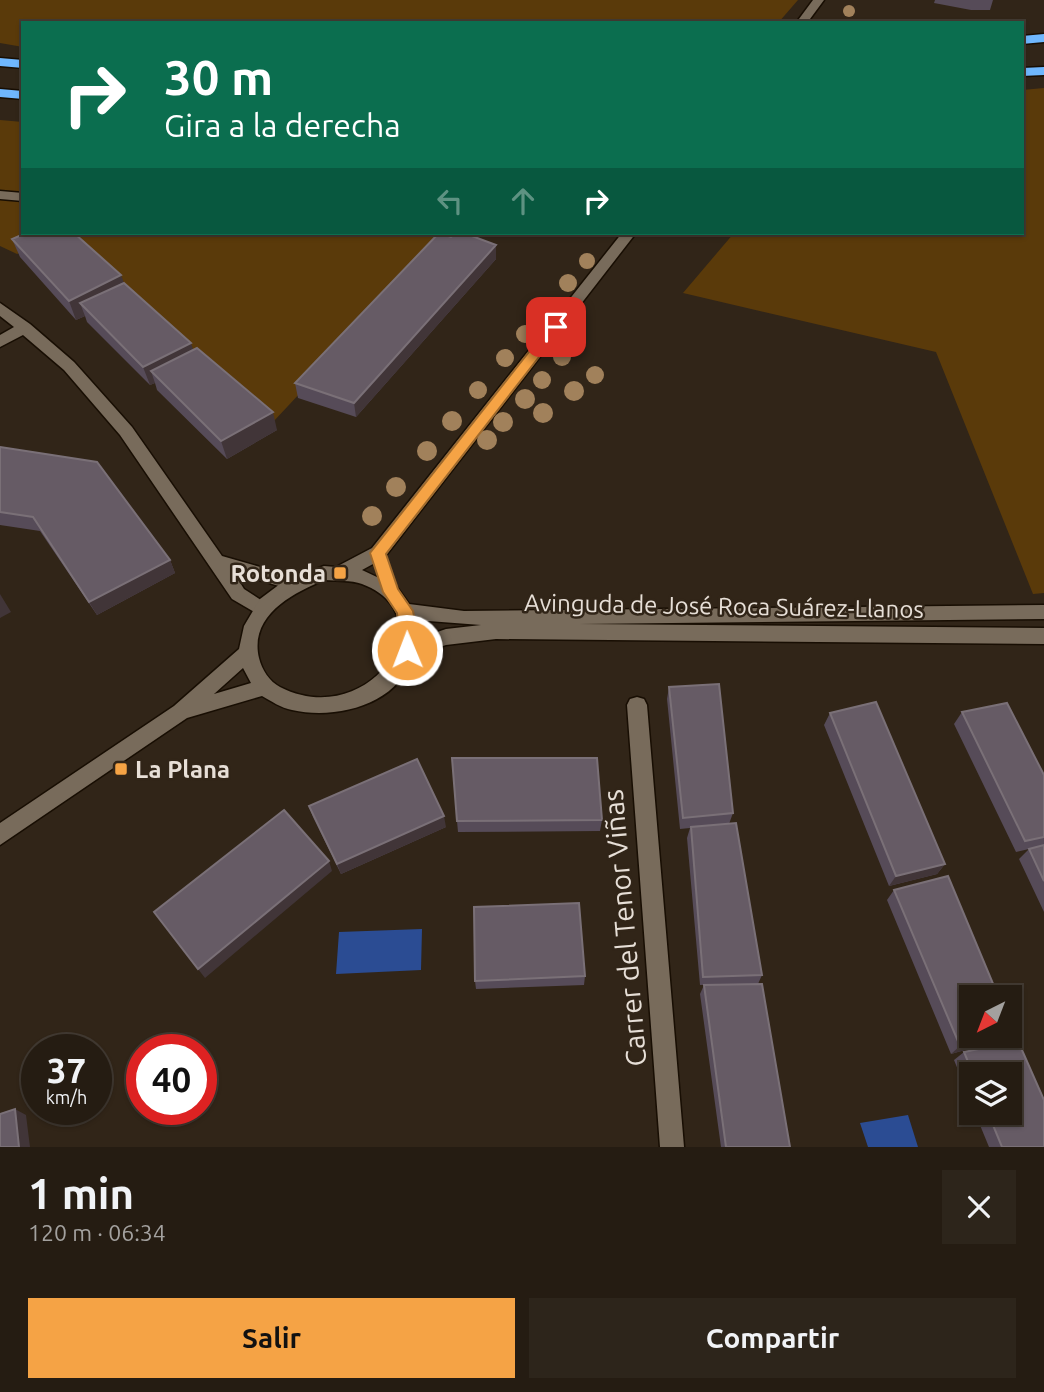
<!DOCTYPE html>
<html lang="es">
<head>
<meta charset="utf-8">
<style>
  :root { --surface:#251c12; --page:#2d251b; --text:#f1f3f6; --muted:#a3a19f; --line:#423a32; --accent:#f5a345 }
  body { margin:0; font-family:Ubuntu,sans-serif; background:var(--page); color:var(--text); height:100vh; display:flex; flex-direction:column; font-size:26px; white-space:nowrap }
  * { box-sizing:border-box; margin:0 }
  p { font-size:23px; color:var(--muted) }
  .icon { flex:none; width:38px; height:38px; fill:none; stroke:currentColor; stroke-width:2; stroke-linecap:round; stroke-linejoin:round }
  .map { position:relative; height:1147px; overflow:hidden }
  .panel { display:flex; flex-direction:column; background:var(--surface); flex:1 }
  .panel>* { flex:none }
  .guide { position:absolute; left:21px; top:21px; width:1003px; height:214px; border-radius:0px; box-shadow:0 2px 5px #0004,0 0 0 2px var(--line); background:#0b6e4f; color:#fff; overflow:hidden }
  .needle { width:46px; rotate:222deg }
  .buttons { position:absolute; left:959px; top:985px; display:grid; gap:14px }
  .buttons a { display:grid; place-items:center; width:63px; height:63px; border-radius:0px; background:var(--surface); box-shadow:0 2px 5px #0004,0 0 0 2px var(--line); font-size:35px }
  .speed { position:absolute; left:21px; top:1034px; display:flex; gap:14px; font-size:35px; font-weight:700; text-align:center }
  .speed>* { display:grid; place-content:center; width:91px; height:91px; border-radius:50%; background:var(--surface); box-shadow:0 2px 5px #0004,0 0 0 2px var(--line); line-height:1 }
  .speed small { font-size:18px; font-weight:400 }
  .speed .limit { border:10px solid #d22; background:#fff; color:#111 }
  .pin { position:absolute; display:grid; place-items:center; width:60px; height:60px; color:#fff; margin:-30px; border-radius:14px; box-shadow:0 4px 10px #0006 }
  .me { position:absolute; width:77px; margin:-38px; rotate:359deg; stroke-linejoin:round; filter:drop-shadow(0 0 5px #0008) }
  .turn { display:flex; align-items:center; gap:24px; height:147px; padding:0 28px; font-size:32px }
  .turn .icon { width:91px; height:91px; stroke-width:2.5 }
  .turn b { display:block; font-size:49px; line-height:60px }
  .lanes { display:flex; align-items:center; height:66px; padding:0 28px; background:#0003; justify-content:center; gap:35px; direction:ltr }
  .lanes .off { opacity:.35 }
  .round { display:grid; place-items:center; flex:none; width:74px; height:74px; border-radius:0px; background:var(--page) }
  .overview { display:flex; align-items:center; justify-content:space-between; height:119px; padding:0 28px }
  h1 { font-size:42px; font-weight:700; line-height:52px }
  .primary-button { display:flex; gap:14px; margin-top:auto; padding:14px 28px }
  .primary-button a { flex:1; height:80px; border-radius:0px; background:var(--accent); color:#111; font-size:28px; font-weight:700; line-height:80px; text-align:center }
  .primary-button a+a { background:var(--page); color:var(--text) }
  .map>svg:first-child { display:block }
  .green { fill:#5a3a0a }
  .water { fill:#2b4c93 }
  .lines { fill:none; stroke-linecap:round; stroke-linejoin:round }
  .street-casing { stroke:#180e03; stroke-width:3 }
  .secondary-casing { stroke:#180e03; stroke-width:3 }
  .highway-casing { stroke:#180e03; stroke-width:3 }
  .street { fill:#786b5b; fill-rule:evenodd }
  .secondary { fill:#786b5b; fill-rule:evenodd }
  .highway { fill:#6fb7fe; fill-rule:evenodd }
  .tree { fill:#a1815b }
  .wall { fill:#564b58 }
  .shaded-wall { fill:#413538 }
  .building { fill:#665b65; stroke:#7a7077; stroke-width:2 }
  .route { fill:#f5a345; stroke:#9f6a2d; stroke-width:2 }
  .poi-dot { fill:#f5a345; stroke:#312518; stroke-width:2.5 }
  .labels { text-anchor:middle; dominant-baseline:central; stroke-width:5; stroke-linejoin:round; paint-order:stroke }
  .poi-label { font-size:24px; font-weight:bold; fill:#e7dfd7; stroke:#312518; text-anchor:end }
  .street-label { font-size:24px; fill:#e7dfd7; stroke:#312518 }
  .near-street-label { font-size:28px; fill:#e7dfd7; stroke:#312518 }
</style>
</head>
<body>
<div class="map">
<svg width="1044" height="1147" viewBox="0 0 1044 1147">
  <rect width="100%" height="100%" fill="#312518"/>
  <path class="green" d="M0,0H798L778,23H23V47L0,43Z
    M1044,88V593L1033,594L936,352L683,293L734,233H1022V90Z
    M0,120L23,122V233H450L273,422L65,234L17,254L0,246Z"/>
  <path class="water" d="M422,929L421,970L336,974L339,932Z
    M908,1115L918,1147H868L860,1123Z"/>
  <g class="lines">
    <g class="street-casing">
      <path id="street" d="M0,191L23,193V201L0,199Z
        M0,303L30,324L74,362L132,427L222,556L299,578L302,583L299,588L293,590L234,573L244,589L267,604L270,609L267,614L261,616L232,599L120,435L64,370L23,335L0,347V335L14,327L0,316Z
        M637,697L644,699L647,705L684,1147H660L627,705L630,699Z"/>
    </g>
    <g class="secondary-casing">
      <path id="secondary" d="M813,0H824L807,23H796Z
        M622,233H636L384,558L362,570L396,586L409,604L464,611L1044,605V619L580,624L1044,628V644L496,639L446,645L412,656C399,705 336,720 292,710C281,708 271,701 262,696L187,718L0,845V823L174,706L239,649L244,626L260,599L284,581L324,566L336,567L372,548ZM325,580C336,581 351,580 362,584C449,617 368,732 280,687C269,681 262,670 259,658C249,616 292,593 325,580ZM415,620L481,625L446,629L417,639ZM243,668L251,683L214,694Z"/>
    </g>
    <g class="highway-casing">
      <path id="highway" d="M1044,34V42L1022,44V36Z
        M0,58L23,60V68L0,66Z
        M1044,67V75L1022,76V68Z
        M0,89L23,91V99L0,97Z"/>
    </g>
    <use href="#street" class="street"/>
    <use href="#secondary" class="secondary"/>
    <use href="#highway" class="highway"/>
  </g>
  <g class="tree">
    <circle cx="849" cy="11" r="6"/>
    <circle cx="587" cy="261" r="8"/>
    <circle cx="568" cy="283" r="9"/>
    <circle cx="548" cy="307" r="9"/>
    <circle cx="525" cy="334" r="9"/>
    <circle cx="562" cy="357" r="9"/>
    <circle cx="505" cy="358" r="9"/>
    <circle cx="595" cy="375" r="9"/>
    <circle cx="542" cy="380" r="9"/>
    <circle cx="478" cy="390" r="9"/>
    <circle cx="574" cy="391" r="10"/>
    <circle cx="525" cy="399" r="10"/>
    <circle cx="543" cy="413" r="10"/>
    <circle cx="452" cy="421" r="10"/>
    <circle cx="503" cy="422" r="10"/>
    <circle cx="487" cy="440" r="10"/>
    <circle cx="427" cy="451" r="10"/>
    <circle cx="396" cy="487" r="10"/>
    <circle cx="372" cy="516" r="10"/>
  </g>
  <path class="wall" d="M935,0H993L990,10H971L934,3Z
    M451,237L496,245V259L356,417L298,398L295,383Z
    M12,239L124,283L277,430L227,459L157,390L155,383L150,385L87,322L85,316L76,320L20,257Z
    M0,447L170,560L175,573L97,615L40,531L0,525Z
    M669,687L733,813L729,824L762,975L758,984L700,985L687,838L690,828L680,829L667,699Z
    M962,712L1044,775V912L1019,859L1029,849L1016,852L954,724Z
    M830,713L945,864L937,874L889,886L824,725Z
    M309,806L446,827L341,874L313,817Z
    M602,820L600,831L458,832L457,821Z
    M894,890L1003,1039L951,1054L887,900Z
    M585,976L584,985L476,989L475,981Z
    M704,985L790,1147H721L700,994Z
    M1018,1041L1044,1100V1147H989L975,1113H1010V1074H971V1102L954,1060L964,1052Z"/>
  <path class="shaded-wall" d="M496,245V259L356,417L354,403Z
    M121,275L128,293L80,303L85,316L76,320L69,301Z
    M191,343L197,361L151,371L155,383L150,385L143,367Z
    M273,412L277,430L227,459L221,441Z
    M170,560L175,573L97,615L89,602Z
    M0,594L11,612L0,618Z
    M444,816L446,827L341,874L337,864Z
    M329,861L332,871L205,978L198,969Z
    M945,864L937,874L889,886L896,876Z
    M996,1036H1007L1003,1039L951,1054L960,1046Z
    M15,1109L26,1115L30,1147H19Z"/>
  <path class="building" d="M26,233H74L121,275L69,301L12,239Z
    M439,233L451,237L457,233H464L496,245L354,403L295,383Z
    M124,283L191,343L143,367L80,303Z
    M197,348L273,412L221,441L151,371Z
    M0,447L97,462L170,560L89,602L33,517L0,512Z
    M719,684L733,813L683,818L669,687Z
    M876,702L945,864L896,876L830,713Z
    M1007,703L1044,775V837L1025,841L962,712Z
    M452,758H597L602,820L457,821Z
    M417,759L444,816L337,864L309,806Z
    M284,810L329,861L198,969L154,912Z
    M736,823L762,975L703,977L691,827Z
    M1044,845V881L1029,849Z
    M948,876L999,998H971V1036H996L960,1046L894,890Z
    M579,903L585,976L475,981L474,907Z
    M762,984L790,1147H726L704,985Z
    M1018,1041L1044,1100V1147H1002L988,1113H1010V1074H973L964,1052Z
    M15,1109L19,1147H0V1114Z"/>
  <path class="route" d="M556,323L560,324V330L386,554L398,589L413,611L418,637L413,655H401L397,613L383,592L370,553L551,324Z"/>
  <g class="poi-dot">
    <rect x="333" y="566" width="14" height="14" rx="3.5"/>
    <rect x="114" y="762" width="14" height="14" rx="3.5"/>
  </g>
  <g class="labels">
    <g class="poi-label">
      <text x="326" y="573">Rotonda</text>
      <text x="135" y="769" text-anchor="start">La Plana</text>
    </g>
    <g class="street-label">
      <text transform="translate(724 606) rotate(1)">Avinguda de José Roca Suárez-Llanos</text>
    </g>
    <g class="near-street-label">
      <text transform="translate(624 928) rotate(-95)">Carrer del Tenor Viñas</text>
    </g>
  </g>
</svg>
<div class="buttons">
<a><svg class="needle" viewBox="-14 -14 28 28"><path d="M0-13l5 13h-10z" fill="#e53935"/><path d="M0 13l5-13h-10z" fill="#a3a19f"/></svg></a>
<a><svg class="icon" aria-label="layers" viewBox="0 0 24 24"><path d="M12 4l9 5-9 5-9-5zM3 14l9 5 9-5"/></svg></a>
</div>
<div class="speed"><div>37<small>km/h</small></div><div class="limit">40</div></div>
<div class="pin" style="left:556px;top:327px;background:#d93025"><svg class="icon" aria-label="arrive" viewBox="0 0 24 24"><path d="M6 21V4h12l-3 4 3 4H6"/></svg></div>
<svg class="me" style="left:407px;top:650px" viewBox="-20 -20 40 40"><circle r="17" fill="#f5a345" stroke="#fff" stroke-width="3"/><path d="M0-11L8 9 0 5-8 9z" fill="#fff"/></svg>
<div class="guide">
<div class="turn"><svg class="icon" aria-label="right" viewBox="0 0 24 24"><path d="M7 20v-9h11M14 6l5 5-5 5"/></svg><div><b>30 m</b>Gira a la derecha</div></div>
<div class="lanes"><svg class="icon off" aria-label="left" viewBox="0 0 24 24"><path d="M17 20v-9H6M10 6l-5 5 5 5"/></svg><svg class="icon off" aria-label="ahead" viewBox="0 0 24 24"><path d="M12 20V5M6 11l6-6 6 6"/></svg><svg class="icon" aria-label="right" viewBox="0 0 24 24"><path d="M7 20v-9h11M14 6l5 5-5 5"/></svg></div>
</div>
</div>
<section class="panel">
<div class="overview"><div><h1>1 min</h1><p>120 m · 06:34</p></div><a class="round"><svg class="icon" aria-label="close" viewBox="0 0 24 24"><path d="M6 6l12 12M18 6L6 18"/></svg></a></div>
<div class="primary-button"><a>Salir</a><a>Compartir</a></div>
</section>
</body>
</html>
